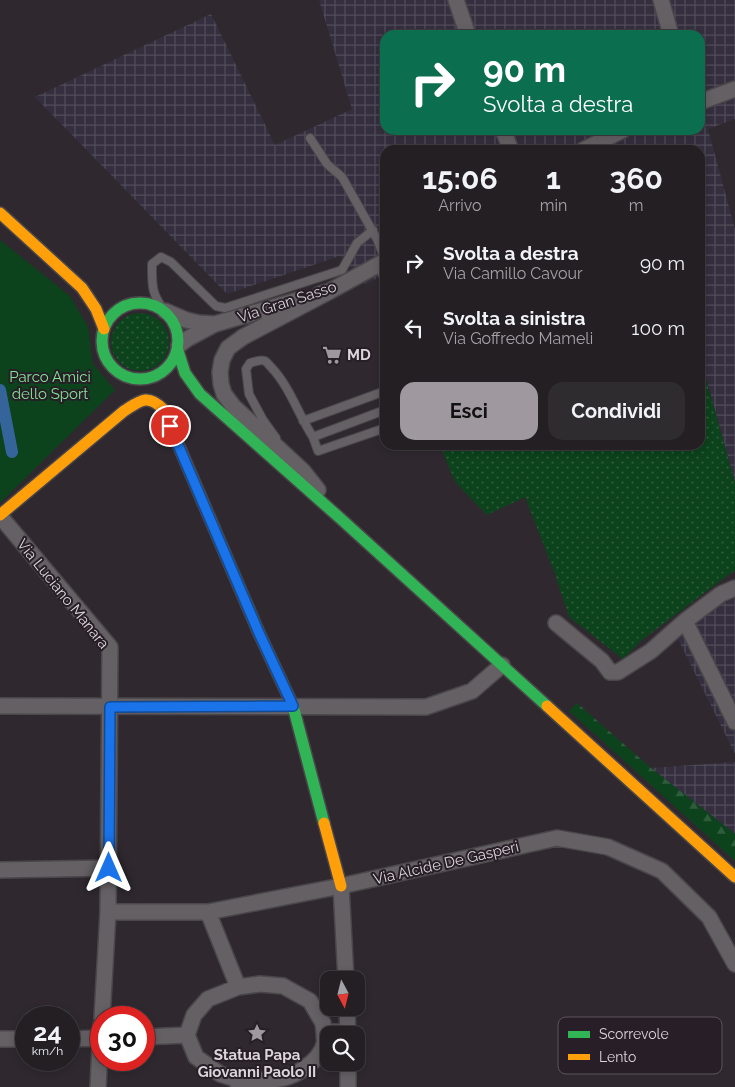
<!DOCTYPE html>
<html lang="it">
<head>
<meta charset="utf-8">
<style>
  :root { --surface:#231f23; --page:#2f2c30; --text:#f1f3f6; --muted:#a3a2a6; --line:#403d41; --accent:#9f999f }
  body { margin:0; font-family:Raleway,sans-serif; background:var(--page); color:var(--text); height:100vh; display:flex; flex-direction:column; font-size:19px; white-space:nowrap }
  * { box-sizing:border-box; margin:0 }
  p { font-size:16px; color:var(--muted) }
  .icon { flex:none; width:28px; height:28px; fill:none; stroke:currentColor; stroke-width:2; stroke-linecap:round; stroke-linejoin:round }
  .map { position:relative; flex:1; overflow:hidden }
  .side { position:absolute; left:380px; top:145px; width:325px; height:305px; display:flex; flex-direction:column; background:var(--surface); border-radius:15px; box-shadow:0 2px 8px #0003,0 0 0 1px var(--line) }
  .side>* { flex:none }
  .hud { position:absolute; left:380px; top:30px; width:325px; height:105px; border-radius:15px; box-shadow:0 2px 8px #0003,0 0 0 1px var(--line); background:#0b6e4f; color:#fff; overflow:hidden }
  .needle { width:32px; rotate:173deg }
  .buttons { position:absolute; left:320px; top:971px; display:grid; gap:10px }
  .buttons a { display:grid; place-items:center; width:45px; height:45px; border-radius:10px; background:var(--surface); box-shadow:0 2px 8px #0003,0 0 0 1px var(--line); font-size:25px }
  .speed { position:absolute; left:15px; top:1006px; display:flex; gap:10px; font-size:25px; font-weight:700; text-align:center }
  .speed>* { display:grid; place-content:center; width:65px; height:65px; border-radius:50%; background:var(--surface); box-shadow:0 2px 8px #0003,0 0 0 1px var(--line); line-height:1 }
  .speed small { font-size:12px; font-weight:400 }
  .speed .limit { border:8px solid #d22; background:#fff; color:#111 }
  .pin { position:absolute; display:grid; place-items:center; width:42px; height:42px; color:#fff; margin:-21px; border:2px solid #fff; border-radius:50%; box-shadow:0 1px 5px #0007 }
  .me { position:absolute; width:55px; margin:-28px; rotate:0deg; stroke-linejoin:round; filter:drop-shadow(0 0 4px #0008) }
  .turn { display:flex; align-items:center; gap:18px; height:105px; padding:0 20px; font-size:22px }
  .turn .icon { width:65px; height:65px; stroke-width:2.5 }
  .turn b { display:block; font-size:35px; line-height:42px }
  .eta { display:flex; justify-content:space-evenly; align-items:center; height:85px; text-align:center }
  .eta b { font-size:30px; font-weight:700; line-height:35px }
  .cta { display:flex; gap:10px; margin-top:auto; padding:10px 20px }
  .cta a { flex:1; height:58px; border-radius:15px; background:var(--accent); color:#111; font-size:20px; font-weight:700; line-height:58px; text-align:center }
  .cta a+a { background:var(--page); color:var(--text) }
  ul { padding:0; list-style:none }
  li { display:flex; align-items:center; gap:15px; height:65px; padding:0 20px }
  li div { flex:1 }
  li b { display:block; font-size:19px }
  li em { font-style:normal }
  .map>svg:first-child { display:block }
  .industrial { fill:url(#industrial-grid); fill-rule:evenodd }
  .grass { fill:url(#grass-dots) }
  .forest { fill:url(#forest-firs) }
  .park { fill:#0c421c }
  .lines { fill:none; stroke-linecap:round; stroke-linejoin:round }
  .canal { stroke:#346499; stroke-width:12 }
  .lane-casing { stroke:#4a464a; stroke-width:10 }
  .street-casing { stroke:#4a464a; stroke-width:18 }
  .fast-casing { stroke:#4a464a; stroke-width:14 }
  .slow-casing { stroke:#4a464a; stroke-width:14 }
  .lane { stroke:#646064; stroke-width:8 }
  .street { stroke:#646064; stroke-width:15 }
  .fast { stroke:#30b455; stroke-width:11 }
  .slow { stroke:#ff9f0a; stroke-width:11 }
  .route-casing { stroke:#114b97; stroke-width:12 }
  .route { stroke:#1a73e8; stroke-width:9 }
  .labels { text-anchor:middle; dominant-baseline:central; stroke-width:4; stroke-linejoin:round; paint-order:stroke }
  .street-label { font-size:15px; fill:#dcd6dc; stroke:#271e27 }
  .poi-label { font-size:15px; font-weight:bold; fill:#dcd6dc; stroke:#271e27; text-anchor:start }
  .park-label { font-size:15px; fill:#86e195; stroke:#271e27 }
  .key { fill:#271e27; stroke:#5d555d; stroke-width:1 }
  .key-label { font-size:14px; fill:#dcd6dc }
</style>
</head>
<body>
<div class="map">
<svg width="735" height="1087" viewBox="0 0 735 1087">
  <defs>
    <pattern id="industrial-grid" width="8" height="8" patternUnits="userSpaceOnUse" patternTransform="scale(1.25)"><rect width="8" height="8" fill="#342e3e"/><path d="M0 4h8M4 0v8" fill="none" stroke="#514c59"/></pattern>
    <pattern id="grass-dots" width="8" height="8" patternUnits="userSpaceOnUse" patternTransform="scale(1.25)"><rect width="8" height="8" fill="#0c421c"/><path d="M2 2h.1M6 6h.1" fill="none" stroke="#2f5d3c" stroke-width="1.8" stroke-linecap="round"/></pattern>
    <pattern id="forest-firs" width="22" height="20" patternUnits="userSpaceOnUse" patternTransform="scale(1.25)"><rect width="22" height="20" fill="#0c421c"/><path d="M5 1l3.5 6h-7zM16 11l3.5 6h-7z" fill="#2f5d3c"/></pattern>
  </defs>
  <rect width="100%" height="100%" fill="#2f292f"/>
  <path class="industrial" d="M319,0H735V119L708,129L735,229V482L704,370L700,371V150H385V274L366,284L340,256L227,294L35,97L211,14L275,145L352,109ZM385,35H700V130H385Z
    M735,598V754L678,639L711,609Z
    M735,762V834L651,768Z"/>
  <path class="grass" d="M111 342a29 29 0 1 1 58 0a29 29 0 1 1-58 0Z
    M703,369L735,482V571L731,573L642,640L623,659L569,617L555,574L525,497L487,515L455,482L440,445H700V371Z"/>
  <path class="forest" d="M577,703L651,768L735,834V861L569,711Z"/>
  <path class="park" d="M0,240L70,296L88,327L93,364L115,390L0,503Z"/>
  <g class="lines">
    <path class="canal" d="M0,390L12,452"/>
    <g class="lane-casing">
      <path id="lane" d="M310,138L327,164L342,177L377,239L385,259
        M378,265L385,280
        M164,310C151,293 152,284 152,264L161,257L171,262L216,306L225,308L342,270L357,243L373,230
        M303,421L385,391
        M313,437L318,451L385,428
        M276,438L263,420L249,394L246,369L250,363C254,362 261,359 265,361C267,362 269,365 271,367C290,387 298,414 313,437L385,410"/>
    </g>
    <g class="street-casing">
      <path id="street" d="M456,0L468,35
        M661,0L671,35
        M700,102L735,89
        M503,130L511,150
        M583,150L623,130
        M320,294L330,291L385,261
        M165,311L186,320L199,323L215,324
        M179,345L187,339L215,324L298,300
        M318,490L303,471L233,406L224,394L221,384L220,372L222,360L228,348L243,337L330,291
        M0,516L110,647L108,912L102,1018
        M685,621L735,722
        M556,623L602,661L610,672H618L651,651L685,621L721,594L735,588
        M0,706L426,707L472,691L502,665
        M0,870L109,868
        M341,886L346,980
        M108,912H208L341,886L557,838L608,847L662,871L709,917L735,964
        M238,987L260,984L283,986L310,1001L323,1023L324,1032H349
        M347,1008L348,1035
        M187,1035L194,1015L208,999L238,987L208,912
        M144,1037L187,1035L196,1057L220,1074L239,1080L238,1087
        M0,1039H26
        M69,1039L101,1038
        M348,1062V1087
        M239,1080C252,1080 266,1081 279,1079C295,1077 320,1061 324,1044C325,1041 324,1036 324,1032
        M98,1087L101,1025"/>
    </g>
    <g class="fast-casing">
      <path id="fast" d="M102 341a38 38 0 1 1 76 0a38 38 0 1 1-76 0Z
        M178,351L185,373L200,394L341,519L547,706
        M214,528L259,633L293,706L324,823"/>
    </g>
    <g class="slow-casing">
      <path id="slow" d="M0,213L82,288L96,309L104,329
        M0,515L124,411C140,401 147,393 163,409L214,528
        M547,706L735,877
        M324,823L341,886"/>
    </g>
    <use href="#lane" class="lane"/>
    <use href="#street" class="street"/>
    <use href="#fast" class="fast"/>
    <use href="#slow" class="slow"/>
  </g>
  <g class="lines">
    <g class="route-casing">
      <path id="route" d="M109,868L110,707L293,706L259,633L170,426"/>
    </g>
    <use href="#route" class="route"/>
  </g>
  <defs>
    <g id="supermarket-bare" transform="scale(1.5)"><path d="M-6-5.5h2.5l.6 2H6L4.5 2H-2.5L-4.4-4H-6ZM-1.5 3.2a1.3 1.3 0 1 0 .1 0ZM3 3.2a1.3 1.3 0 1 0 .1 0Z" fill="#9f999f" stroke="#271e27" stroke-width="2.5" paint-order="stroke"/></g>
    <g id="sight-bare" transform="scale(1.5)"><path d="M0-6L1.8-2.2L6-1.7L2.9 1.2L3.7 5.4L0 3.3L-3.7 5.4L-2.9 1.2L-6-1.7L-1.8-2.2Z" fill="#9f999f" stroke="#271e27" stroke-width="2.5" paint-order="stroke"/></g>
  </defs>
  <g fill-rule="evenodd">
    <use href="#supermarket-bare" x="332" y="355"/>
    <use href="#sight-bare" x="257" y="1033"/>
  </g>
  <g class="labels">
    <g class="street-label">
      <text transform="translate(287 302) rotate(-18)">Via Gran Sasso</text>
      <text transform="translate(63 594) rotate(51)">Via Luciano Manara</text>
      <text transform="translate(446 863) rotate(-13)">Via Alcide De Gasperi</text>
    </g>
    <g class="poi-label">
      <text x="347" y="355">MD</text>
      <text x="257" y="1055" text-anchor="middle">Statua Papa<tspan x="257" dy="17">Giovanni Paolo II</tspan></text>
    </g>
    <g class="park-label">
      <text x="50" y="377">Parco Amici<tspan x="50" dy="17">dello Sport</tspan></text>
    </g>
  </g>
  <rect x="558" y="1017" width="164" height="57" rx="8" class="key"/>
  <rect x="568" y="1031" width="22" height="7" fill="#30b455"/>
  <rect x="568" y="1054" width="22" height="6" fill="#ff9f0a"/>
  <g class="key-label">
    <text x="599" y="1039">Scorrevole</text>
    <text x="599" y="1062">Lento</text>
  </g>
</svg>
<div class="buttons">
<a><svg class="needle" viewBox="-14 -14 28 28"><path d="M0-13l5 13h-10z" fill="#e53935"/><path d="M0 13l5-13h-10z" fill="#a3a2a6"/></svg></a>
<a><svg class="icon" aria-label="search" viewBox="0 0 24 24"><circle cx="10" cy="10" r="6"/><path d="M15 15l6 6"/></svg></a>
</div>
<div class="speed"><div>24<small>km/h</small></div><div class="limit">30</div></div>
<div class="pin" style="left:170px;top:426px;background:#d93025"><svg class="icon" aria-label="arrive" viewBox="0 0 24 24"><path d="M6 21V4h12l-3 4 3 4H6"/></svg></div>
<svg class="me" style="left:109px;top:868px" viewBox="-20 -20 40 40"><path d="M0-17L14 15 0 8-14 15z" fill="#1a73e8" stroke="#fff" stroke-width="4"/></svg>
<div class="hud">
<div class="turn"><svg class="icon" aria-label="right" viewBox="0 0 24 24"><path d="M7 20v-9h11M14 6l5 5-5 5"/></svg><div><b>90 m</b>Svolta a destra</div></div>
</div>
<section class="side">
<div class="eta">
<div><b>15:06</b><p>Arrivo</p></div>
<div><b>1</b><p>min</p></div>
<div><b>360</b><p>m</p></div>
</div>
<ul>
<li><svg class="icon" aria-label="right" viewBox="0 0 24 24"><path d="M7 20v-9h11M14 6l5 5-5 5"/></svg><div><b>Svolta a destra</b><p>Via Camillo Cavour</p></div><em>90 m</em></li>
<li><svg class="icon" aria-label="left" viewBox="0 0 24 24"><path d="M17 20v-9H6M10 6l-5 5 5 5"/></svg><div><b>Svolta a sinistra</b><p>Via Goffredo Mameli</p></div><em>100 m</em></li>
</ul>
<div class="cta"><a>Esci</a><a>Condividi</a></div>
</section>
</div>
</body>
</html>
